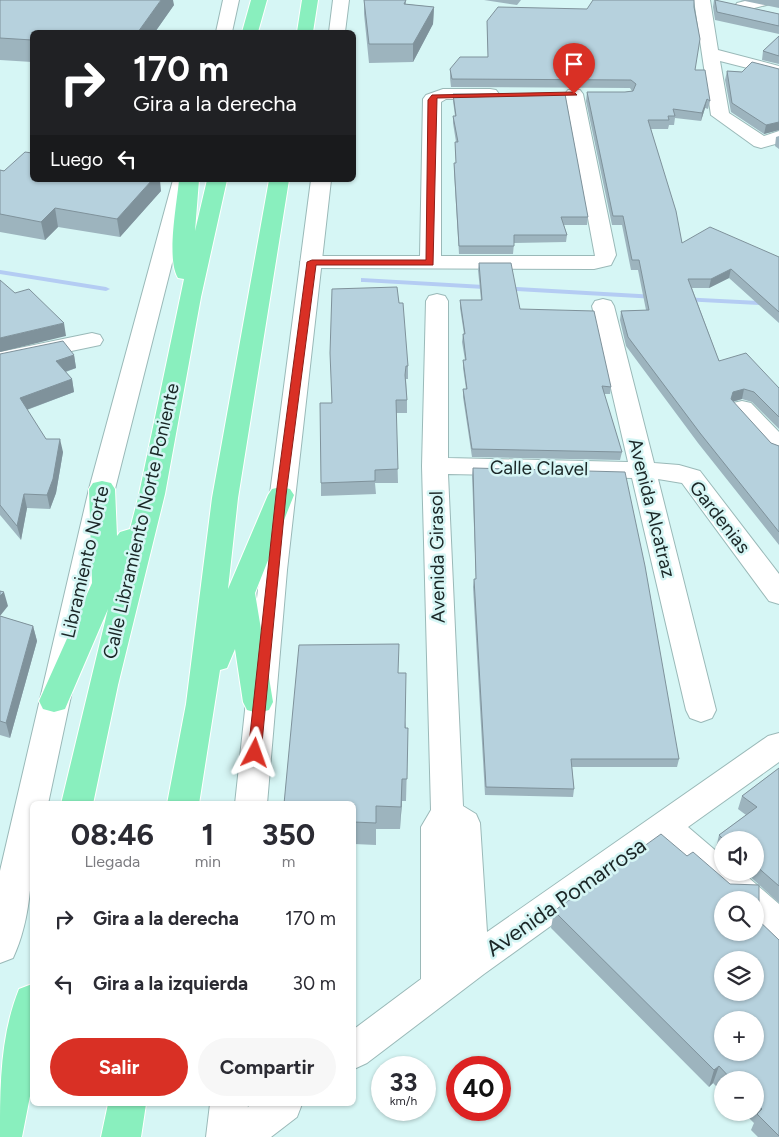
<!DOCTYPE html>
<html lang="es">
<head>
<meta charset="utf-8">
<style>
  :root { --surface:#fff; --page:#f7f7f7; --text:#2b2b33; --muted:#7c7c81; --accent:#d93025 }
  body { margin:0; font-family:Figtree,sans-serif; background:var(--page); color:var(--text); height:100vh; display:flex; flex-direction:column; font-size:19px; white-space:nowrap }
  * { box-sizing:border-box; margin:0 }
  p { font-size:16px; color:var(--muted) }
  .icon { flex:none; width:28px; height:28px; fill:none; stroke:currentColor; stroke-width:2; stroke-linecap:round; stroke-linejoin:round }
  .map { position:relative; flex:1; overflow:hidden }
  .panel { position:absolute; left:30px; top:801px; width:326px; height:305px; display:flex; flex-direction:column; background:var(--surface); border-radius:8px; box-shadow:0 1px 4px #0004 }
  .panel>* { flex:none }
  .hud { position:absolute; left:30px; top:30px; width:326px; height:152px; border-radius:8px; box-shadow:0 1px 4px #0004; background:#202124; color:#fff; overflow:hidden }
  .fabs { position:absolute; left:714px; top:831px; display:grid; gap:10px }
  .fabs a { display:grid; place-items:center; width:50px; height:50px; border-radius:50%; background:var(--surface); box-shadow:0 1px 4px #0004; font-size:25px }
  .speed { position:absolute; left:371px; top:1056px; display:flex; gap:10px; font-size:25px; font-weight:700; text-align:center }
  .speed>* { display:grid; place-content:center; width:65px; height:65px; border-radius:50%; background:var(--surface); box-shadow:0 1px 4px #0004; line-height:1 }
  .speed small { font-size:12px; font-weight:400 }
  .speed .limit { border:8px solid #d22; background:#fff; color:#111 }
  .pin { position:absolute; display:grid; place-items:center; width:42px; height:42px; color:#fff; margin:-51px -21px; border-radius:50% 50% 50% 0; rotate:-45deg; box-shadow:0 0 5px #0007 }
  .pin .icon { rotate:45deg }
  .me { position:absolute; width:55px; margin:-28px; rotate:4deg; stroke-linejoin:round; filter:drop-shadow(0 0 4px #0008) }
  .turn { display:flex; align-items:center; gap:18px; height:105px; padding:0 20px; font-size:22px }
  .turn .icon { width:65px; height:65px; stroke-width:2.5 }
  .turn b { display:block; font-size:35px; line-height:42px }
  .then { display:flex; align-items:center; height:48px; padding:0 20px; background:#0003; gap:10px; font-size:19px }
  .eta { display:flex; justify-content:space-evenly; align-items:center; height:85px; text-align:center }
  .eta b { font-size:30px; font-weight:700; line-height:35px }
  .primary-button { display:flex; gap:10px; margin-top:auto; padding:10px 20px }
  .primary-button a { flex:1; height:58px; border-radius:30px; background:var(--accent); color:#fff; font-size:20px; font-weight:700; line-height:58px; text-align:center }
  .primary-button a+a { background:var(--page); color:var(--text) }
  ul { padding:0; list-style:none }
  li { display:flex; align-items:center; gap:15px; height:65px; padding:0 20px }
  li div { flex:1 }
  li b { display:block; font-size:19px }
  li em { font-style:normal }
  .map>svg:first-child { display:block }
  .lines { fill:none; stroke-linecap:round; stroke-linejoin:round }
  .stream { fill:#b4ccf3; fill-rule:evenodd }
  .street-casing { stroke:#9ab9b8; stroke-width:2 }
  .secondary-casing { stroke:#9ab9b8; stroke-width:2 }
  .highway-casing { stroke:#fff; stroke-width:2 }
  .street { fill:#fff; fill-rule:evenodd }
  .secondary { fill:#fff; fill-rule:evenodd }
  .highway { fill:#89efbe; fill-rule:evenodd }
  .wall { fill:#9db4be }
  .shaded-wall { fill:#7f929b }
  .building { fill:#b6d1dd; stroke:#7f929b; fill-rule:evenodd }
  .route { fill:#d93025; stroke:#8d1f18 }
  .labels { text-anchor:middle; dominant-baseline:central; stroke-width:5; stroke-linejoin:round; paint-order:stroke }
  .street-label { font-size:19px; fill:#1a2626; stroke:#d6f6f5 }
  .near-street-label { font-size:22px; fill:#1a2626; stroke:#d6f6f5 }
</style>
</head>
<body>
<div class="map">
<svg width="779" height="1137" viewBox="0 0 779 1137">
  <rect width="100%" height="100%" fill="#d6f6f5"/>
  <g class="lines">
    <path class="stream" d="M0,270L106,287L110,289L106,291L0,274Z
      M361,278L656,295L660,297L656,299L364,282H361Z
      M680,297L779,302V306L683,301H680Z"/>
    <g class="street-casing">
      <path id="street" d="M694,0H710L718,50L779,66V76L720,61L729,113L764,136L779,131V143L761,148L754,146L711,115Z
        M749,0H777L774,3L743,11L735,6L737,3Z
        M443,89H490L496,90L499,94L496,98L490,99H446L441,102V256H595L565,94L568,90H580L583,94L616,255L611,265L594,269L311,268L304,266L300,262L304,258L311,256H420L423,99L426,95Z
        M437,294L445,296L448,301V458L628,462L592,306L595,301L603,299L611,301L614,306L654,463L679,465L700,471L779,574V604L769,601L682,483L658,479L716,710L712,718L701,722L690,718L686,710L632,478L448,474L463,806L476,814L480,823L487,932L768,736L779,733V762L688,827L722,856V872H742L779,904V940L767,936L755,925V900H726L663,845L484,974L367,1063L354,1069V1029L421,979V827L431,810L422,466L426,301L429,296Z
        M92,333L100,335L103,340L100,345L0,366V352Z
        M742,401L751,403L779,432V455L770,452L730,408L733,403Z
        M252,1104H302L297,1117L271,1137H219L225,1123Z"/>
    </g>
    <g class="secondary-casing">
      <path id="secondary" d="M223,0H239L232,32H216Z
        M333,0H349L345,32H329Z
        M173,180H193L115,489L48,804H32C32,854 35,911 13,958L0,963V871L89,489Z
        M311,180H331L287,570L267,804H235L260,570Z
        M210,1104H248L246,1137H206Z"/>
    </g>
    <g class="highway-casing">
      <path id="highway" d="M251,0H267L258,32H242Z
        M302,0H318L313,32H297Z
        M179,180H199L195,231L207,180H227L201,297L165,494L118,685L93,804H61L108,609L65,709L54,712L43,709L39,701L92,583L89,489L93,483L102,481L111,483L115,489L117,536L120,532L130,529L139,494L184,279L178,278C166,259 177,203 179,180Z
        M269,180H289L238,498L228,589L268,495L272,489L281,487L290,489L294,495L255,593L273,702L269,710L258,713L247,710L243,702L235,649L227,668L220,670L199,804H167L186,704L212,498Z
        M32,984V1086L22,1137H0C0,1087 0,1036 19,989Z
        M108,1104H146L141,1137H101Z"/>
    </g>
    <use href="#street" class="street"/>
    <use href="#secondary" class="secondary"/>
    <use href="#highway" class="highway"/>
  </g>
  <path class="wall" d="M0,0L174,5L155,32H32V62L0,60Z
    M364,0H406V4L434,7L433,24L413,62L369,63L364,14Z
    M484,0H521L517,5Z
    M714,0L779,14V34L715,20L713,7Z
    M740,0H779V8Z
    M694,7L695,70L710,101L708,109L705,108L701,121L675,118L674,125H669L668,129H651L682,243L779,257V323L729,278L709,288H692L719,361L779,388V429L752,402L742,399L733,402L771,443L779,446V545L698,443L626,346L620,320L621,311L646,310L638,270H631L622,225H612L586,101L587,92H625L632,91L630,88L451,87L450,78V69L488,57L487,21L587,9Z
    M779,36V64L762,60L763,51Z
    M779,69V130L764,134L731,112L725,80L727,71L742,72Z
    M453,94L588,217L587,225H564L567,235L566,242L514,243L513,254H459L454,171V163H456L455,142H456L453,123V116H455L453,101Z
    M779,136V149L775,146L776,137Z
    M0,170L161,191L120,237L58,227L45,240L0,232Z
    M479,263L520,309L611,387L610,394H604L622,452L620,460L472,457L463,397V389H466L463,368V360H465L462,342L463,334H464L460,308V300H481L478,270Z
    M399,303L408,366V379H406L407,400V413H396L398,483H375L376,494L321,496V483L332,403Z
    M0,354L74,355L76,368L66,372L72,379L74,392L27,410L46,439L63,452L56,493L50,509L27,508L21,540L0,515Z
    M473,468L679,759L677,767H572L574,789L573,797L485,795L473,587L474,579H476L472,476Z
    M0,616L33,626L37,641L10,738L0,735Z
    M399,673L406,728H408L406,801H402L400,829H376V845L354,844V804Z
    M779,768V903L745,872H755V840H722V855L716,848L719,835L746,815L738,809L742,796Z
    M554,911L756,918L779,940V1137H758L751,1130L754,1123L743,1112H755V1080H722V1092L713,1083L709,1087L551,928Z"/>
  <path class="shaded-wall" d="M161,0H173L174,5L155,32H138Z
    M434,7L433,24L413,62V44Z
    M707,99L705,108L701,121L702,113Z
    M779,122V130L764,134L766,125Z
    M152,180H160L161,191L120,237L117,219Z
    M55,208L58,227L45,240L41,222Z
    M731,269L729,278L709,288L711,279Z
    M64,323L66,336L0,352V338Z
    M74,355L76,368L58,374L56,361Z
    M72,379L74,392L23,411L20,398Z
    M744,389L742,399L731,402V399L733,392Z
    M60,439L63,452L56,493L50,509L47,495Z
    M24,494L27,508L21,540L17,526Z
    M4,592L8,606L0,616V596Z
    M33,626L37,641L10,738L6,723Z
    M402,779V801L400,829L401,807Z
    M759,909L755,923V913Z
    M719,1066L713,1083L709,1087L714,1070Z"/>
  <path class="building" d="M0,0H161L138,32H32V40L0,38Z
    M364,0H406L404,4L434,7L413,44H369Z
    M593,0H694V7L700,39L695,70H705L710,101L707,99L702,113L673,109L675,116H668L669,120H648L676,211L682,243L710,227L779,257V312L731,269L711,279H688L719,361L746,353L779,388V417L754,392L744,389L733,392L731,399L771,443L779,446V532L700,433L628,337L621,311L649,310L639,260H632L623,216H613L587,92H625L633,91L636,84L631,80L452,79L450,69L460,57H488L487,21L498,7L587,9Z
    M715,0L779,14V26L717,12Z
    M779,36V56L763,51Z
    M752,62L779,69V122L766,125L732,103L727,71L742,72Z
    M453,94H565L588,217H561L567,235H514V246H459L454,163H456L455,142H458L453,116H456Z
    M25,152L32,153V180H152L117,219L55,208L41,222L0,214V170L4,171Z
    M479,263H511L520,309L594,311L611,387L602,386L622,452L472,449L463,389H467L463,360H466L463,334H465L460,300H482Z
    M0,280L15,293L29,289L64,323L0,338Z
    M397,287L399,303H403L408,366H406L405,375L407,400H396L398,469L375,470V481L321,483L320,403H332L330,353L332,289Z
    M63,341L74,355L56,361L72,379L20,398L46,439H60L53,479L47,495L24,494L17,526L0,505V354Z
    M473,468L625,472L645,566L679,759H571L574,789L486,787L474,579H476Z
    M0,591L4,592L0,596Z
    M0,616L33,626L6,723L0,721Z
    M399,644L398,673H406L405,728H408L407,779H402L401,807L376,806V823L354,822V804H284L299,645Z
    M779,768V886L755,865V840H724L719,835L757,807L742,796Z
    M661,834L687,856L693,852L730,884L759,885V909L755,913V900H722V932H755V917L779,940V1136L757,1114L762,1109L755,1102V1080H732L719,1066L714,1070L554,911ZM722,960H755V992H722ZM722,1020H755V1052H722Z"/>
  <path class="route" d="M574,92L577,95L437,98L433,265H316L286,495L261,753L255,758L250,757L248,753L276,495L307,262L312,260H426L428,100L432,95Z"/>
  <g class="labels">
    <g class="street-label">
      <text transform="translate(539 468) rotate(1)">Calle Clavel</text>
      <text transform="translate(652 508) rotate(76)">Avenida Alcatraz</text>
      <text transform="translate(720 517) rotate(52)">Gardenias</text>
      <text transform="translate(141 521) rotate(-77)">Calle Libramiento Norte Poniente</text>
      <text transform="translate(437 557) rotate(-91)">Avenida Girasol</text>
      <text transform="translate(85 562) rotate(-77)">Libramiento Norte</text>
    </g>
    <g class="near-street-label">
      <text transform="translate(566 897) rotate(-35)">Avenida Pomarrosa</text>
    </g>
  </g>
</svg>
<div class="fabs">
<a><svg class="icon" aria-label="sound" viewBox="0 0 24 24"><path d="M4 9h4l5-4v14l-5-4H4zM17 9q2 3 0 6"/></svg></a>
<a><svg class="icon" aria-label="search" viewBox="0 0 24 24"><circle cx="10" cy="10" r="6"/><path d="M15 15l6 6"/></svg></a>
<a><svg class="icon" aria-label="layers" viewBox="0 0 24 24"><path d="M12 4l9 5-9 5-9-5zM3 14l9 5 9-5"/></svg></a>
<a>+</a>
<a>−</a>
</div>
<div class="speed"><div>33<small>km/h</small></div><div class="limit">40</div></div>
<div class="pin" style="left:574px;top:94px;background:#d93025"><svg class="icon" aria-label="arrive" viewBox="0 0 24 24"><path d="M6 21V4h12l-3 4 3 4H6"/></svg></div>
<svg class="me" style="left:255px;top:753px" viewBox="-20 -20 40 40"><path d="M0-17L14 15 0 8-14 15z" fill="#d93025" stroke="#fff" stroke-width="4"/></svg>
<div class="hud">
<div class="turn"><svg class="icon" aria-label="right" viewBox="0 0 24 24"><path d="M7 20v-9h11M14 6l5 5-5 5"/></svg><div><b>170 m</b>Gira a la derecha</div></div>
<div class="then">Luego<svg class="icon" aria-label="left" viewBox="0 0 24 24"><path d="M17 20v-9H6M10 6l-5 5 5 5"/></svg></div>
</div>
<section class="panel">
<div class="eta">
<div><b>08:46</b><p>Llegada</p></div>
<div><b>1</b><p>min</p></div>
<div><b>350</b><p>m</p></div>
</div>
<ul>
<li><svg class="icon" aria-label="right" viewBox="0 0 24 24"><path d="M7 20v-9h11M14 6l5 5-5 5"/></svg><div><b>Gira a la derecha</b></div><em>170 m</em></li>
<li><svg class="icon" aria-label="left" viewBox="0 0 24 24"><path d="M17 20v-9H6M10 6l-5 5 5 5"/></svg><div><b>Gira a la izquierda</b></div><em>30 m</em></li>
</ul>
<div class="primary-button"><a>Salir</a><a>Compartir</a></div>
</section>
</div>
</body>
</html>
